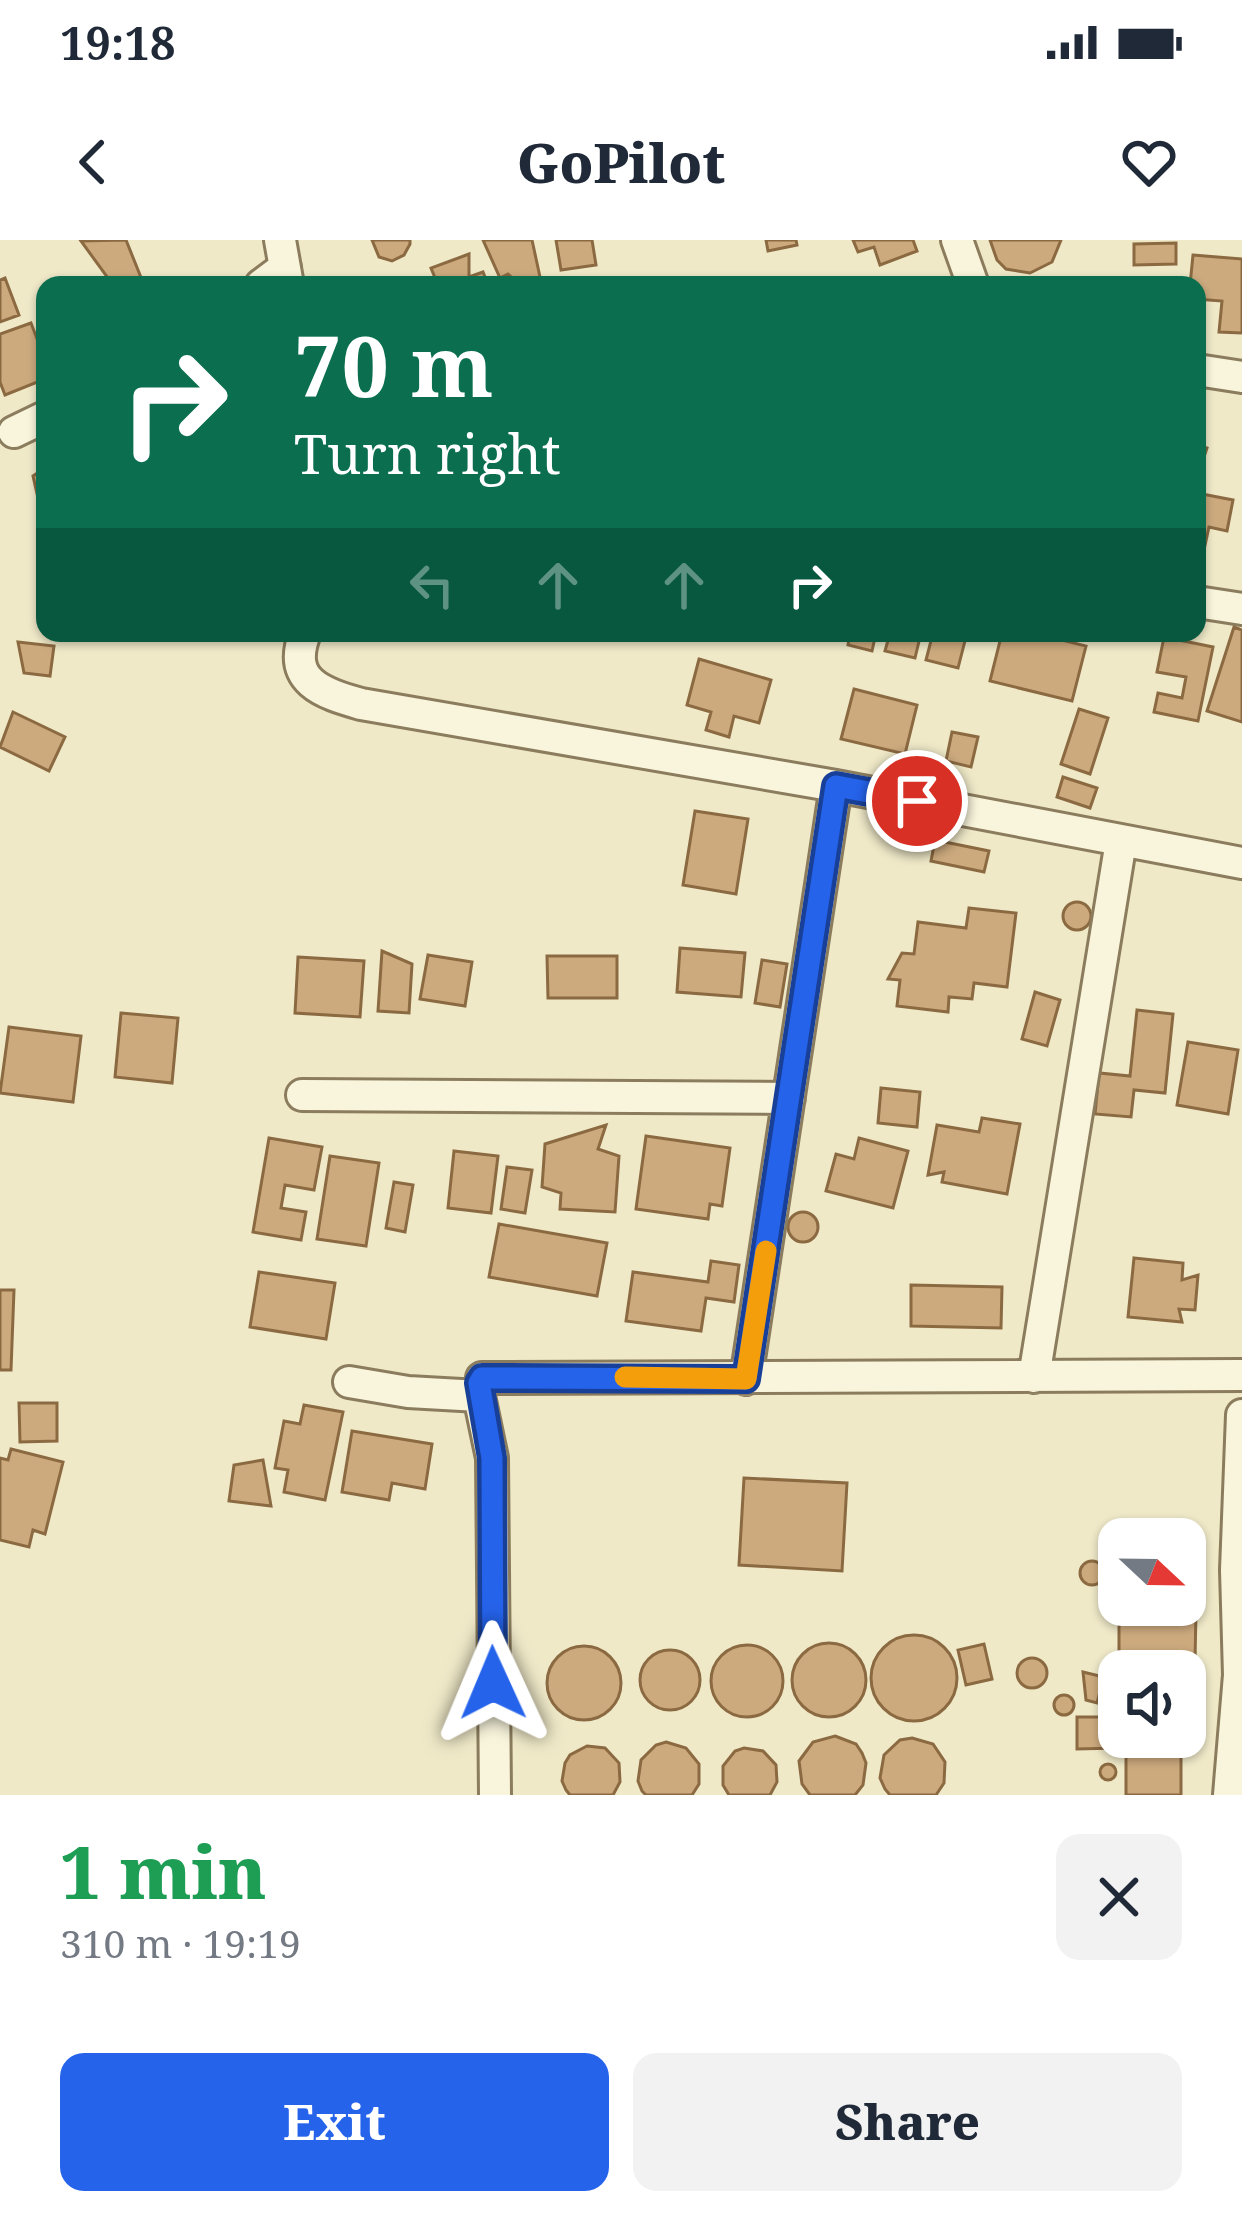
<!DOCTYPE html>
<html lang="en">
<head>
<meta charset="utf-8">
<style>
  :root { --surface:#fff; --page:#f2f2f3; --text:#1f2937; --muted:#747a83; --accent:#2563eb }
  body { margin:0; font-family:"Noto Serif",serif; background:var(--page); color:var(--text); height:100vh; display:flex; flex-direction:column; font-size:45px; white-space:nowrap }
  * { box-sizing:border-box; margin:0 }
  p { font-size:39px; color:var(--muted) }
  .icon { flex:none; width:66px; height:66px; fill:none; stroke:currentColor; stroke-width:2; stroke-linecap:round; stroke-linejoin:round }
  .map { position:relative; height:1555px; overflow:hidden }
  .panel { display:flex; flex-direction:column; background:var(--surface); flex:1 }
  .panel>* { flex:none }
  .hud { position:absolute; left:36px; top:36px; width:1170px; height:366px; border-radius:24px; box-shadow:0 3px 9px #0004; background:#0b6e4f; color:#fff; overflow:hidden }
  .needle { width:78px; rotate:112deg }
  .tools { position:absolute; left:1098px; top:1278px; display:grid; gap:24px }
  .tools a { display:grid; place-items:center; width:108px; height:108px; border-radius:24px; background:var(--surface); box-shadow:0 3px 9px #0004; font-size:60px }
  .pin { position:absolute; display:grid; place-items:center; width:102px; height:102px; color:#fff; margin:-51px; border:6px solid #fff; border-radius:50%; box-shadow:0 3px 12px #0007 }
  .me { position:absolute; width:132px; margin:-66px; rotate:359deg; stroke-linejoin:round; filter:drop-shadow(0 0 9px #0008) }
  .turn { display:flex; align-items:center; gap:42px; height:252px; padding:0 60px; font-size:54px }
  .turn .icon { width:156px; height:156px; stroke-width:2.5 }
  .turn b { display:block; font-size:84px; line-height:102px }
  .lanes { display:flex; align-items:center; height:114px; padding:0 60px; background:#0003; justify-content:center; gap:60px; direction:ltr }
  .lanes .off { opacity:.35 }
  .round { display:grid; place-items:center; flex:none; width:126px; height:126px; border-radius:24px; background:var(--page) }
  .summary { display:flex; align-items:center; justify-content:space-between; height:204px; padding:0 60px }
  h1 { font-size:72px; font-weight:800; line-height:90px; color:#1e9e55 }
  .cta { display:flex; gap:24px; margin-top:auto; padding:24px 60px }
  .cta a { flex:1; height:138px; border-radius:24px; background:var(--accent); color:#fff; font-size:48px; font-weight:800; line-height:138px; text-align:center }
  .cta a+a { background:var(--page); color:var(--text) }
  .status { display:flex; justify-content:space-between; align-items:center; height:84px; padding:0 60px; background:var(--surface); direction:ltr }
  .status svg { height:33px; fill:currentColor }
  header { display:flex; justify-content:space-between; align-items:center; height:156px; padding:0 60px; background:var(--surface); font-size:54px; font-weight:800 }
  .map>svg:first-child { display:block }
  .building { fill:#cdaa7e; stroke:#8b6a42; stroke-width:3 }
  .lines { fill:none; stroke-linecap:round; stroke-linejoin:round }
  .minor-casing { stroke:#8b7c5d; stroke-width:36 }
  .minor { stroke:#f9f5dc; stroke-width:30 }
  .route-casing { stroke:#184099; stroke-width:30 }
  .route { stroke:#2563eb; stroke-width:21 }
  .slow { stroke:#f59e0b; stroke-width:21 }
</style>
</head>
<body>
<div class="status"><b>19:18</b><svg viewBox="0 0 49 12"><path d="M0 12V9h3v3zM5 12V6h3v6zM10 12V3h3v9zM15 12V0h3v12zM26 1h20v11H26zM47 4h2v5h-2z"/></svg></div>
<header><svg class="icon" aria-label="back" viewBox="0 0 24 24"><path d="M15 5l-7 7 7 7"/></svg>GoPilot<svg class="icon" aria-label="heart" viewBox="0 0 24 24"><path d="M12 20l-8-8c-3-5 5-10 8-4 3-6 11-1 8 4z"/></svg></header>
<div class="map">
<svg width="1242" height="1555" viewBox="0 0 1242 1555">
  <rect width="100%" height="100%" fill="#efe9c8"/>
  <path class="building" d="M126,0L144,45H113L81,1Z
    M372,0H410V4L404,15L392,21L379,17Z
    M483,0H532L540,37L517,42L508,34L500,38Z
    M556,0H592L596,25L561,30Z
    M766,0H796L797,5L768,11Z
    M853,0H913L917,11L880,25L874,7L858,12Z
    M990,0H1061L1052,22L1030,33L1006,29L997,20Z
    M1176,3V24L1134,25V4Z
    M469,14V37L483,32L488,45H438L431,28Z
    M1193,15L1242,19V93L1219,92L1222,61L1197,59V45H1190Z
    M5,38L19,75L0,82V40Z
    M31,83L45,120V139L5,155L0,142V94Z
    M1197,205L1207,208L1199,232L1197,231Z
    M45,228V275L42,276L33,236Z
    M1197,253L1233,260L1227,291L1209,287L1204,310L1197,309Z
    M1234,387L1242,390V482L1207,471Z
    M850,393H876L872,411L848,405Z
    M890,393H921L915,418L885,411Z
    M933,393H967L958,428L926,420Z
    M1002,393H1034L1086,406L1072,461L990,441Z
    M1164,397L1213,407L1198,481L1154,472L1158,453L1182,458L1186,437L1157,432Z
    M18,402L54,406L50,436L24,433Z
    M699,419L771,440L759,483L734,476L729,497L706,490L711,472L687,465Z
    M854,449L917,465L905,514L841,499Z
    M1079,469L1108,478L1090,534L1061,524Z
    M13,472L65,497L49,531L0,507Z
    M952,492L978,497L971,527L946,521Z
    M1063,537L1097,548L1090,568L1057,557Z
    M695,571L748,579L736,654L683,645Z
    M935,600L989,611L984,632L931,621Z
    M1063 676a14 14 0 1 1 28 0a14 14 0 1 1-28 0Z
    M969,668L1016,673L1007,747L974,743L972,759L949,757L948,772L897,766L900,740L888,739L902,713L914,714L918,682L966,688Z
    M680,708L745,713L741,757L677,752Z
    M382,711L412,724L409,773L378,771Z
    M428,715L472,722L465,766L420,759Z
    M547,716H617V758H548Z
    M298,717L364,721L360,777L295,773Z
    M762,720L787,724L780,767L755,763Z
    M1035,752L1060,760L1047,806L1022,799Z
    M1137,770L1173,774L1165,853L1134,850L1131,877L1095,874L1099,833L1130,836Z
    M121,773L178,778L172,843L115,837Z
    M9,787L81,796L73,862L0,853Z
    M1188,802L1238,810L1228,874L1177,865Z
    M881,848L920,852L917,887L878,883Z
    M982,878L1020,884L1007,954L942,942L944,932L928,935L937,885L979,892Z
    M606,885L598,909L619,916L615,972L560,969L561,953L542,947L545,904Z
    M646,896L730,908L722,966L710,964L708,979L636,969Z
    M269,898L322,907L314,950L285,945L281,968L306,972L301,1000L253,992Z
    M859,898L908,911L893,968L826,951L836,914L854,919Z
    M454,911L498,916L491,973L448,968Z
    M330,916L379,923L366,1006L317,999Z
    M507,927L532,930L525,973L501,969Z
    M394,942L413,945L405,992L386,988Z
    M788 987a15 15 0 1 1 30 0a15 15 0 1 1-30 0Z
    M499,984L607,1003L597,1056L489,1037Z
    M1134,1018L1183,1023L1182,1040L1198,1035L1195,1070L1179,1069L1182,1082L1128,1077Z
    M711,1021L739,1025L734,1062L706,1058L701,1091L626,1081L633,1032L708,1042Z
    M259,1032L335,1043L326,1099L250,1087Z
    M911,1045L1002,1047L1001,1088L911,1086Z
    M0,1050H14L11,1130H0Z
    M19,1163H57V1201L20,1202Z
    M304,1165L343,1172L325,1260L284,1252L288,1230L275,1228L284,1181L300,1184Z
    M352,1191L432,1204L425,1249L392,1243L389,1260L342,1252Z
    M11,1209L63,1222L45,1294L33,1290L29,1307L0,1300V1218L8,1220Z
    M263,1220L271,1266L229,1261L234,1225Z
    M744,1238L847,1243L842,1331L739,1325Z
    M1080 1333a12 12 0 1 1 24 0a12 12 0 1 1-24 0Z
    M1119,1371H1196L1195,1421H1119Z
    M871 1438a43 43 0 1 1 86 0a43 43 0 1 1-86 0Z
    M792 1440a37 37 0 1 1 74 0a37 37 0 1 1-74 0Z
    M984,1404L992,1439L966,1445L958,1410Z
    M711 1441a36 36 0 1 1 72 0a36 36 0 1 1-72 0Z
    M547 1443a37 37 0 1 1 74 0a37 37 0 1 1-74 0Z
    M640 1440a30 30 0 1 1 60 0a30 30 0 1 1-60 0Z
    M1017 1433a15 15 0 1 1 30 0a15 15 0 1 1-30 0Z
    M1083,1432L1104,1437L1097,1463L1086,1460Z
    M1054 1465a10 10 0 1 1 20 0a10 10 0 1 1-20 0Z
    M1077,1477H1118V1508L1077,1509Z
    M835,1496L856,1504L862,1513L866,1523L863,1545L855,1555H810L802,1544L799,1521L813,1502Z
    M1126,1497H1181V1555H1126Z
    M912,1498L933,1504L945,1522L944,1543L936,1555H890L885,1549L880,1538L884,1515L900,1500Z
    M666,1502L686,1508L699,1524V1544L692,1555H646L642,1551L638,1541L641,1520L656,1505Z
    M587,1506L605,1508L619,1523L620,1542L613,1555H570L566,1550L562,1541L565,1523L570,1515Z
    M744,1508L763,1511L776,1525L777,1542L770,1555H729L723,1545V1526L735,1511Z
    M1100 1532a8 8 0 1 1 16 0a8 8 0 1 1-16 0Z"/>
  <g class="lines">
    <g class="minor-casing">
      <path id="minor" d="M280,0L288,45
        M957,0L973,45
        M261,45L285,27
        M1197,130L1242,137
        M14,192L45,177
        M1197,362L1242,369
        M305,393C286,442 323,453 361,464L836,546L1242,623
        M302,855L789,858
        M1034,1137L1121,601
        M746,1139L836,546
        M349,1142L408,1152L479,1156
        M495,1555L492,1218L479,1156L482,1138L1242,1135
        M1229,1555L1239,1435L1236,1330L1242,1175"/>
    </g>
    <use href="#minor" class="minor"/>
  </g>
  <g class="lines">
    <g class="route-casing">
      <path id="route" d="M493,1443L492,1218L479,1143L482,1138L746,1139L836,546L917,561"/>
    </g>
    <use href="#route" class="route"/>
    <path class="slow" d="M625,1137L746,1139L766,1011"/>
  </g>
</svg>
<div class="tools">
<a><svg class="needle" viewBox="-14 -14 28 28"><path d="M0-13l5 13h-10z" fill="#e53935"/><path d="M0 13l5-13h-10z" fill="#747a83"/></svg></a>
<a><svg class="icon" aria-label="sound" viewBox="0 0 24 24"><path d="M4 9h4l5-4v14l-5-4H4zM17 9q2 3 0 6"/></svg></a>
</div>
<div class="pin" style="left:917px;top:561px;background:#d93025"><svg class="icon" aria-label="arrive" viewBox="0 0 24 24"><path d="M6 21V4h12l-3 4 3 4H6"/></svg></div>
<svg class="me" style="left:493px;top:1443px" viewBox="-20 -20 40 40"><path d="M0-17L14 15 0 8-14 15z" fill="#2563eb" stroke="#fff" stroke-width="4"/></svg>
<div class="hud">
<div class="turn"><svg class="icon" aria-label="right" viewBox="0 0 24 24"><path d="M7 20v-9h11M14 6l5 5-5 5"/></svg><div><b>70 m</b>Turn right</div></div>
<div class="lanes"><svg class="icon off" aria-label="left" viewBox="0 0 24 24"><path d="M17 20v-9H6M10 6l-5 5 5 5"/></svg><svg class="icon off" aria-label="ahead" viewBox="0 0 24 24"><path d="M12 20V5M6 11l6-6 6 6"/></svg><svg class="icon off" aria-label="ahead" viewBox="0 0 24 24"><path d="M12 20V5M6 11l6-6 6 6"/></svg><svg class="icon" aria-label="right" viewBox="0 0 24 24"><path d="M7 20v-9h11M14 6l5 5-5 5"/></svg></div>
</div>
</div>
<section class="panel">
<div class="summary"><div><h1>1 min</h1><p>310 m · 19:19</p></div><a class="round"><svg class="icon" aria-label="close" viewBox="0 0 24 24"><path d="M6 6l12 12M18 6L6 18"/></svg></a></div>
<div class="cta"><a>Exit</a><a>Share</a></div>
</section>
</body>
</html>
